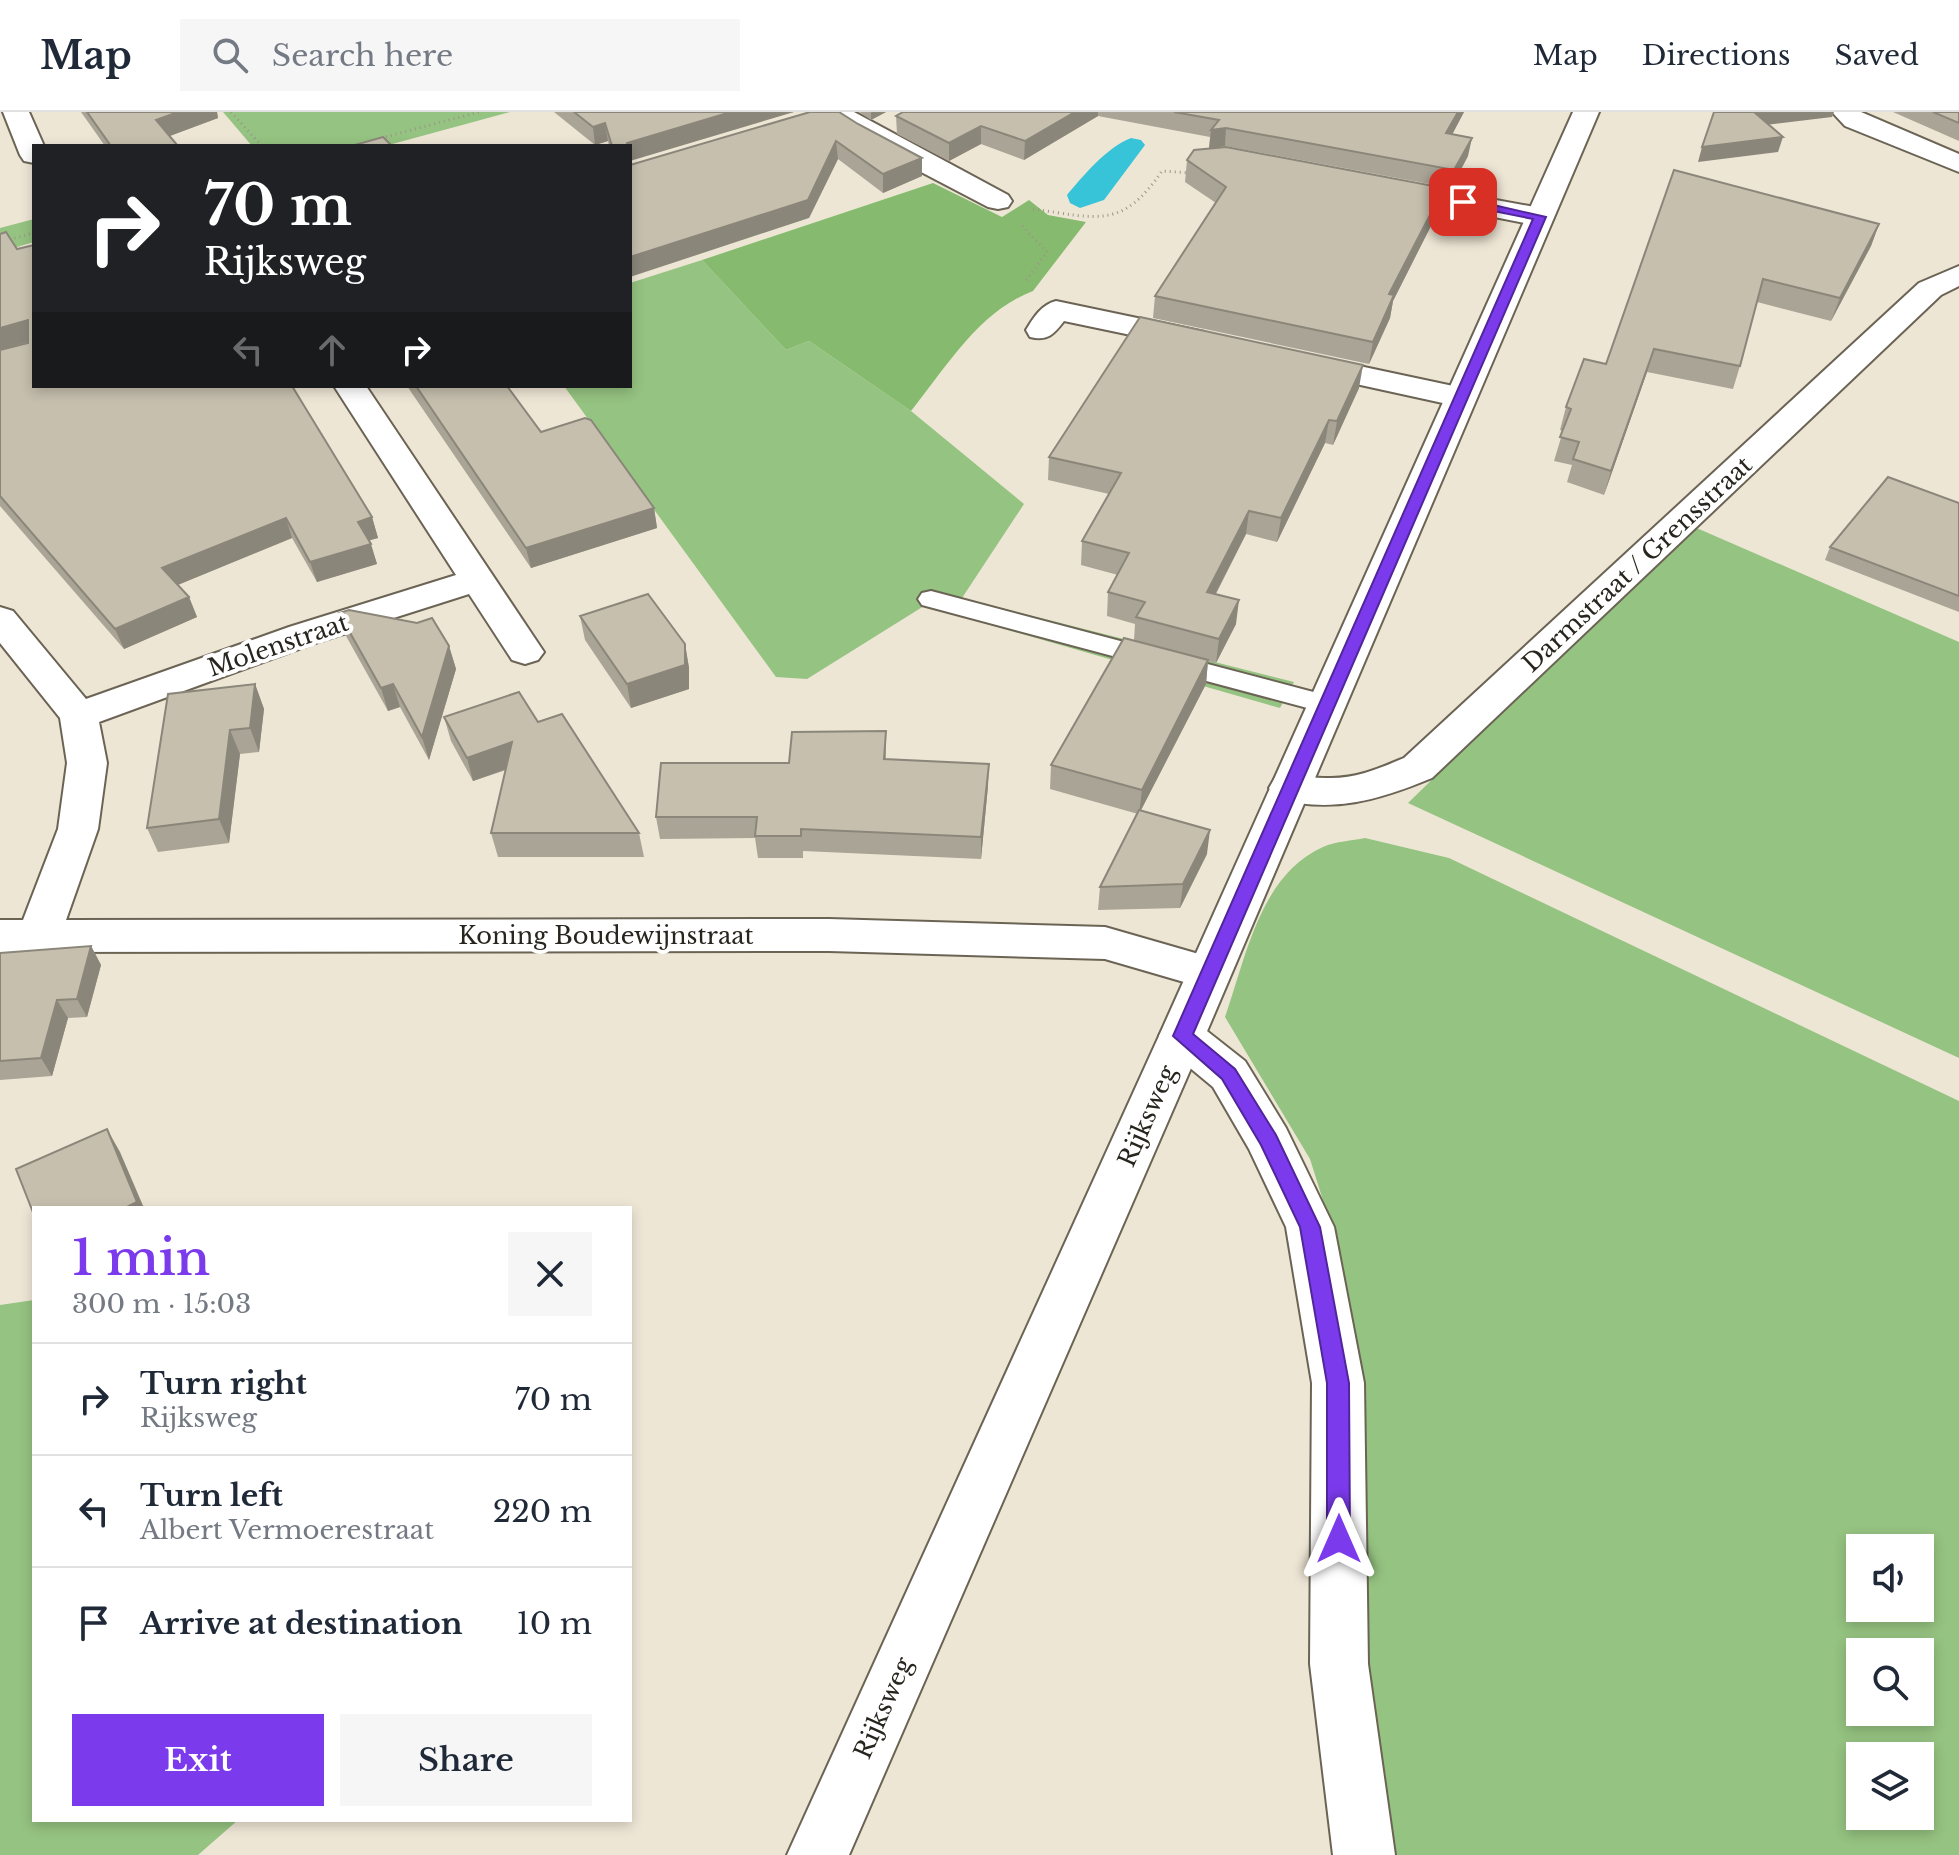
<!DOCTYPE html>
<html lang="en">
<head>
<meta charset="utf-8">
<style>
  :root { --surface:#fff; --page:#f6f6f7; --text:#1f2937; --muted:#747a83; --line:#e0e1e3; --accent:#7c3aed }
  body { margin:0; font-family:"Libre Baskerville",serif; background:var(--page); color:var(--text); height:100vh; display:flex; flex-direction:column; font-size:30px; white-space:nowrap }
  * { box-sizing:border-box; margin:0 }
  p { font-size:26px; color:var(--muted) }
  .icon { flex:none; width:44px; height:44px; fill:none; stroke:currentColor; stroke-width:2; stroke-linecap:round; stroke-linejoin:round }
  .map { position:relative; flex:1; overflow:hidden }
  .sheet { position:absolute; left:32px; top:1094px; width:600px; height:616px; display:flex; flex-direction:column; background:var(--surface); border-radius:0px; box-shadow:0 4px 12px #0003 }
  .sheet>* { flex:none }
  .banner { position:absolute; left:32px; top:32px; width:600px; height:244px; border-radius:0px; box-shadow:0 4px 12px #0003; background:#202124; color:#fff; overflow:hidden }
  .tools { position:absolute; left:1846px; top:1422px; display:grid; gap:16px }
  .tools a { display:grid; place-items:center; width:88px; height:88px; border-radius:0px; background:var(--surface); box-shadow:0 4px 12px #0003; font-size:40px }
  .pin { position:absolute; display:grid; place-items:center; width:68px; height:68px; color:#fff; margin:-34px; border-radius:16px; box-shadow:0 4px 12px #0006 }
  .me { position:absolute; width:88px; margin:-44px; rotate:0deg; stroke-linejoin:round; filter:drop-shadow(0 0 6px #0008) }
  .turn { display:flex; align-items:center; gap:28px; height:168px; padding:0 40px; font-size:36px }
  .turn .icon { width:104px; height:104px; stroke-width:2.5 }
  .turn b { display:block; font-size:56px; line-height:68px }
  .lanes { display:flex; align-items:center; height:76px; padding:0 40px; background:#0003; justify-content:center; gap:40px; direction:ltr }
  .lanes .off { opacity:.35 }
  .round { display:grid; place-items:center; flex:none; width:84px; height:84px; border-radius:0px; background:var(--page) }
  .overview { display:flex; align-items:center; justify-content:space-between; height:136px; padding:0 40px }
  h1 { font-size:48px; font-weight:600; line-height:60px; color:var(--accent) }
  .button { display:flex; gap:16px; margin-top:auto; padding:16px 40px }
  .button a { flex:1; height:92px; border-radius:0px; background:var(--accent); color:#fff; font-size:32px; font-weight:600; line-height:92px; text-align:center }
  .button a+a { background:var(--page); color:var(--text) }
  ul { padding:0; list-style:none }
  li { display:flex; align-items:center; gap:24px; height:112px; padding:0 40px; border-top:2px solid var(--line) }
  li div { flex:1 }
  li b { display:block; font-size:30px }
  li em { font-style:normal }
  header { display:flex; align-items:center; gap:48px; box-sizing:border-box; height:112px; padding:0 40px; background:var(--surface); border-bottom:2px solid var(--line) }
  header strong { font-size:38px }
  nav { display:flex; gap:44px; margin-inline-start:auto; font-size:28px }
  .search { width:560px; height:72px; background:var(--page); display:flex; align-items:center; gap:20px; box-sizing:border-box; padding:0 28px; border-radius:0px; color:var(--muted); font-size:30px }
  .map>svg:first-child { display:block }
  .green { fill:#95c381; fill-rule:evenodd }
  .forest { fill:#86bb6f }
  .water { fill:#37c3d8 }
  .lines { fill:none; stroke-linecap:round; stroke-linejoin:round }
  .lane-casing { stroke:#6b6455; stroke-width:4 }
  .street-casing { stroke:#6b6455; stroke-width:4 }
  .secondary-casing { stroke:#6b6455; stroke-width:4 }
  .path { stroke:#9b9689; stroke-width:3; stroke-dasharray:1 4; stroke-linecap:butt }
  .lane { fill:#fff; fill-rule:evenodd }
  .street { fill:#fff; fill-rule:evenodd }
  .secondary { fill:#fff; fill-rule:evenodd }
  .wall { fill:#aaa496 }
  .shaded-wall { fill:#8b867a }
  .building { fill:#c6bfae; stroke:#8b867a; stroke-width:2 }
  .route { fill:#7c3aed; stroke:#51269a; stroke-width:2 }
  .labels { text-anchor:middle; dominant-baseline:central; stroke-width:8; stroke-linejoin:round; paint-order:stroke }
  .street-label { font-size:24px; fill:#27251e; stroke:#fff }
</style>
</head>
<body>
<header>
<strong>Map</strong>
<div class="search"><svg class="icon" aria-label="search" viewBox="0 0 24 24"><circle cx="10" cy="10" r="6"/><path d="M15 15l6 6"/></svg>Search here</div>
<nav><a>Map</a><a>Directions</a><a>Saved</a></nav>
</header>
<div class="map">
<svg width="1959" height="1743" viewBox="0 0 1959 1743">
  <rect width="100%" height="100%" fill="#eee6d5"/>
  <path class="green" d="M223,0H510L385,34H252Z
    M34,107V130L0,140V116Z
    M702,148L786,238L809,229L911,299L1024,392L962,486L1294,570L1280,596L924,494L807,567L776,565L564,274H630V171Z
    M1692,414L1959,530V946L1408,691Z
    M1365,726L1449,746L1959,989V1743H1395L1372,1654L1360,1283L1343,1152L1310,1047L1225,905C1246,845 1260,763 1323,735C1336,729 1352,729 1365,726ZM1860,1436H1920V1496H1860ZM1860,1540H1920V1600H1860ZM1860,1644H1920V1704H1860Z
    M34,1188V1708H238L198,1743H0V1193Z"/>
  <path class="forest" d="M933,71L1002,105L1029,88L1048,103L1086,110L1033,179C978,200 946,256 911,299L809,229L786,238L702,148Z"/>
  <path class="water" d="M1131,26L1141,28L1145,33L1104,88L1080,96L1070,91L1067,83C1083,64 1107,35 1131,26Z"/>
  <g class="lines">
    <g class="lane-casing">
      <path id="lane" d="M931,479L1336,586L1340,592L1336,598L1326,601L922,493L918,487L922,481Z"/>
    </g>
    <g class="street-casing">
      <path id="street" d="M3,0H29L44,34H34V51L24,49L20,43Z
        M823,0H854L1008,83L1012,89L1008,95L998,97L988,95L860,28Z
        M1832,0H1861L1959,42V60L1845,14Z
        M1381,67L1540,96L1550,99L1554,105L1550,111L1540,114L1371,81L1367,75L1371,69Z
        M1959,154V174L1941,183L1432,666C1379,688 1332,702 1275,686L1269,676L1275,666C1294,661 1311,667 1331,666C1358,666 1380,656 1404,646L1919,171Z
        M1056,189L1204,220L1209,227L1204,234L1193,236L1064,209C1053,223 1048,229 1030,225L1026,218C1034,205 1041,193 1056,189Z
        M1303,242L1472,278L1477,285L1472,292L1461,295L1292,258L1287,251L1292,244Z
        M334,274H366L544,540L538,548L525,552L512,548L469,482L315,531L99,610L107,651L98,717L66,808L829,807L1105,815L1223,849L1230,861L1223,873L1208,877L1105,847L829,839L0,840V808H23L58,717L67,651L60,606L0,531V495L13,499L86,587L289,515L456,463Z
        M1182,907L1198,912L1245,949L1286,1016L1334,1115L1364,1271L1368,1552L1395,1743H1333L1310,1552L1312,1271L1286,1115L1249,1037L1213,975L1166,936L1159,924L1166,912Z"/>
    </g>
    <g class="secondary-casing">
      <path id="secondary" d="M1573,0H1599L1205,924L849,1743H787L1159,924Z"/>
    </g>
    <path class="path" d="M231,0L262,34
      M381,26L479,0
      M1033,97C1097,106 1122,118 1162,59L1191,61
      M1022,114L1047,140L1025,170
      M0,130L34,121"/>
    <use href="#lane" class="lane"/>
    <use href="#street" class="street"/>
    <use href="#secondary" class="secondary"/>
  </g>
  <path class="wall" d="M81,0H217L218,6L169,24L178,34H105Z
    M554,0H794L630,34H609L608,29L595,33Z
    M810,0L922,64L883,81L838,47L809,106Z
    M859,0H886L871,8Z
    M903,0H1464L1452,22L1468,44L1451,76L1225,34L1212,36L1444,76L1439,98L1393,189L1390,206L1369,252L1153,206L1155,184L1216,91L1185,70L1187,48L1209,37L1210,25L1098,4L1024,48L981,32L949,49L897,22L896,4Z
    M1893,0H1959V29Z
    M1674,58L1879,112L1871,134L1831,209L1757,190L1740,254L1733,277L1647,260L1604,383L1567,370L1572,353L1554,349L1563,319L1560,318L1566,295L1606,252Z
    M0,122L17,137L372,405L378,426L369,428L377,452L317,470L292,426L178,473L189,485L197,505L124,537L0,394Z
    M407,274H507L541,320L654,396L657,416L531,456Z
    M1359,276L1333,333L1325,331L1277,430L1246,422L1216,482L1236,512L1216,551L1208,549L1206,572L1141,698L1207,742L1180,796L1098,798L1100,775L1138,702L1050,677L1051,653L1134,528L1135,512L1107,504L1108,480L1118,463L1081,453L1082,429L1109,382L1048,368L1049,345Z
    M1959,391V500L1825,448L1830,435Z
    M339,501L449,534L456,557L429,648L400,595L388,599L346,524Z
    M580,504L685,532L689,556V577L631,596L585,528Z
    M255,572L264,597L259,640L240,642L229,731L158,740L147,716Z
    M444,605L538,610L639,721L644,745H498L491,721L506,658L473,669L451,629Z
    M886,619V648L988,674L981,747L803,739V746H758L755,726L660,727L656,705Z
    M91,834L101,853L87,905L68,906L52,964L0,968V841Z"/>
  <path class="shaded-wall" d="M178,0H217L218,6L162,27L156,8Z
    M731,0H794L630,49V34H626L627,31Z
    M871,0H886L871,8Z
    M1075,0H1098V4L1024,48L1025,29Z
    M1458,0H1464L1443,40L1446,21Z
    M1754,0H1834L1832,5L1749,15Z
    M605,11L608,29L595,33L593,15Z
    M981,14V32L949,49V31Z
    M1226,16L1225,34L1209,37L1211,18Z
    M1783,25L1778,40L1698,50L1702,35Z
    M1472,26L1468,44L1451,76L1454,58Z
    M836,29L838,47L809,106L630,165V145Z
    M922,46V64L883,81V62Z
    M1444,76L1439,98L1393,189L1390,206L1369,252L1373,230L1389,182Z
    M1879,112L1871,134L1831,209L1840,186Z
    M28,208L34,228L0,238V216Z
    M1654,237L1647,260L1604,383L1611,359Z
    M1363,253L1359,276L1333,333L1337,309Z
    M1329,308L1325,331L1277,430L1281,406Z
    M654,396L657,416L531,456L526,436Z
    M1249,399L1246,422L1204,504L1207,480Z
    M372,405L378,426L364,430L358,410Z
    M286,406L292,426L170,476L162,456Z
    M371,432L377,452L317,470L310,450Z
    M189,485L197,505L124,537L115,517Z
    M1239,488L1236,512L1216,551L1219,527Z
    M685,532L689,556V577L631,596L627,572Z
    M449,534L456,557L429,648L422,625Z
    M1208,548L1206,572L1139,702L1142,678Z
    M255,572L264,597L259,640L250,616Z
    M393,572L400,595L388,599L381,576Z
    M230,618L240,642L229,731L219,707Z
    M512,630L518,653L473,669L467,646Z
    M989,652L988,674L981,747V725Z
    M1210,718L1207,742L1180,796L1183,772Z
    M91,834L101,853L87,905L77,887Z
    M57,888L68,906L52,964L41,946Z
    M107,1017L120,1040L144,1096H125Z"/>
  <path class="building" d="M87,0H178L156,8L178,34H111Z
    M574,0H731L627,31L626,34H612L605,11L593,15Z
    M810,0H839L858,12L922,46L883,62L836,29L808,88L630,145V53Z
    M903,0H1075L1025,29L981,14L949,31L896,4Z
    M1174,0H1458L1446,21L1472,26L1454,58L1226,16L1211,18L1219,8Z
    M1714,0H1754L1783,25L1702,35Z
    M1933,0H1959V11Z
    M383,25L392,34H351Z
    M1226,35L1444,76L1389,182L1394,183L1373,230L1155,184L1226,75L1187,48L1194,38Z
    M1674,58L1879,112L1840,186L1763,167L1740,254L1654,237L1611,359L1573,347L1579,330L1560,325L1571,297L1566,295L1584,247L1606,252Z
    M6,120L17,137L34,133V274H292L372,405L358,410L371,432L310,450L286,406L162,456L189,485L115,517L0,384V238L28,231V208L0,216V122Z
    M1140,205L1363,253L1337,309L1329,308L1281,406L1249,399L1207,480L1239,488L1219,527L1136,505L1145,490L1108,480L1129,441L1082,429L1121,361L1049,345Z
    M416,274H507L541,320L585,306L591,308L654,396L526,436Z
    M1888,365L1959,391V484L1830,435Z
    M648,482L685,532V553L627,572L580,504Z
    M349,498L417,511L432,506L449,534L422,625L393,572L381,576L339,501Z
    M1124,526L1208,548L1142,678L1051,653Z
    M255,572L250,616L230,618L219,707L147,716L168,582Z
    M519,580L538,610L562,602L639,721H491L512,630L467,646L444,605Z
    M886,619L884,647L989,652L981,725L801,717V724H755L757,705H656L661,651H789L792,620Z
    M1139,698L1210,718L1183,772L1100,775Z
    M91,834L77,887L57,888L41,946L0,949V841Z
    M107,1017L137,1090L125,1096H34V1103L16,1057Z"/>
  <path class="route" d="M1463,86L1546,105L1193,922L1235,957L1276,1023L1320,1115L1349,1271L1350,1427L1347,1435L1339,1438L1331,1435L1327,1427V1271L1300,1115L1261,1033L1222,967L1173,924L1533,107L1458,92V87Z"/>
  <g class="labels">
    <g class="street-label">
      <text transform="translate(1637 452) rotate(-43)">Darmstraat / Grensstraat</text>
      <text transform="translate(278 533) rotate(-19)">Molenstraat</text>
      <text x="606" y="823">Koning Boudewijnstraat</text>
      <text transform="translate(1147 1004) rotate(-66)">Rijksweg</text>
      <text transform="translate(883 1596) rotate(-66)">Rijksweg</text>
    </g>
  </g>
</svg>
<div class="tools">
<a><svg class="icon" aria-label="sound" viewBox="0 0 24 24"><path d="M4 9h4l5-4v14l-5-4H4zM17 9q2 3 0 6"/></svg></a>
<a><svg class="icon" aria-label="search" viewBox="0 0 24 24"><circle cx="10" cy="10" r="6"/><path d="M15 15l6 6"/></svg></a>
<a><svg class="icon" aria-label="layers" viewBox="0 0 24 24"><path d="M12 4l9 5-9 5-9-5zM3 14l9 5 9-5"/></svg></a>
</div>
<div class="pin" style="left:1463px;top:90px;background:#d93025"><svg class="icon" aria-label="arrive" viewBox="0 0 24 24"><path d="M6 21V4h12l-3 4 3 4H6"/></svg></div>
<svg class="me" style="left:1339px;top:1427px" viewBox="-20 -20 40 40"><path d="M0-17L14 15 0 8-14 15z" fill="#7c3aed" stroke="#fff" stroke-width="4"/></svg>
<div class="banner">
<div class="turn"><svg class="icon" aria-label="right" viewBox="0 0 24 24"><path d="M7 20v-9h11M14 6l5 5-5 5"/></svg><div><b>70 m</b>Rijksweg</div></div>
<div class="lanes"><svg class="icon off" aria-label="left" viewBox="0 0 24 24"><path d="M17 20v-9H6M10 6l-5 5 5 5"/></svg><svg class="icon off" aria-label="ahead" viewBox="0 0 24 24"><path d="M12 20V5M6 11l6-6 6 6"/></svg><svg class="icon" aria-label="right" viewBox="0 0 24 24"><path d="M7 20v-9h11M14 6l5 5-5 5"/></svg></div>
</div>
<section class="sheet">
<div class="overview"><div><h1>1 min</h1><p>300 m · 15:03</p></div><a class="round"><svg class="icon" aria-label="close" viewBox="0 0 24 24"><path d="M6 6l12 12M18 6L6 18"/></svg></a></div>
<ul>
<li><svg class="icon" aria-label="right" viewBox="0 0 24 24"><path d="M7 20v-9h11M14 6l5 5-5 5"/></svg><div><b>Turn right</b><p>Rijksweg</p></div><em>70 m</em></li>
<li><svg class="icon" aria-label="left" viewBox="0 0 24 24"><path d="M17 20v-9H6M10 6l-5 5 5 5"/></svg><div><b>Turn left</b><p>Albert Vermoerestraat</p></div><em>220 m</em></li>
<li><svg class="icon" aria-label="arrive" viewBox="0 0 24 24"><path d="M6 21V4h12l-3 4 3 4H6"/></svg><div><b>Arrive at destination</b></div><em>10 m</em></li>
</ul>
<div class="button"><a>Exit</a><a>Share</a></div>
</section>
</div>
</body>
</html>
